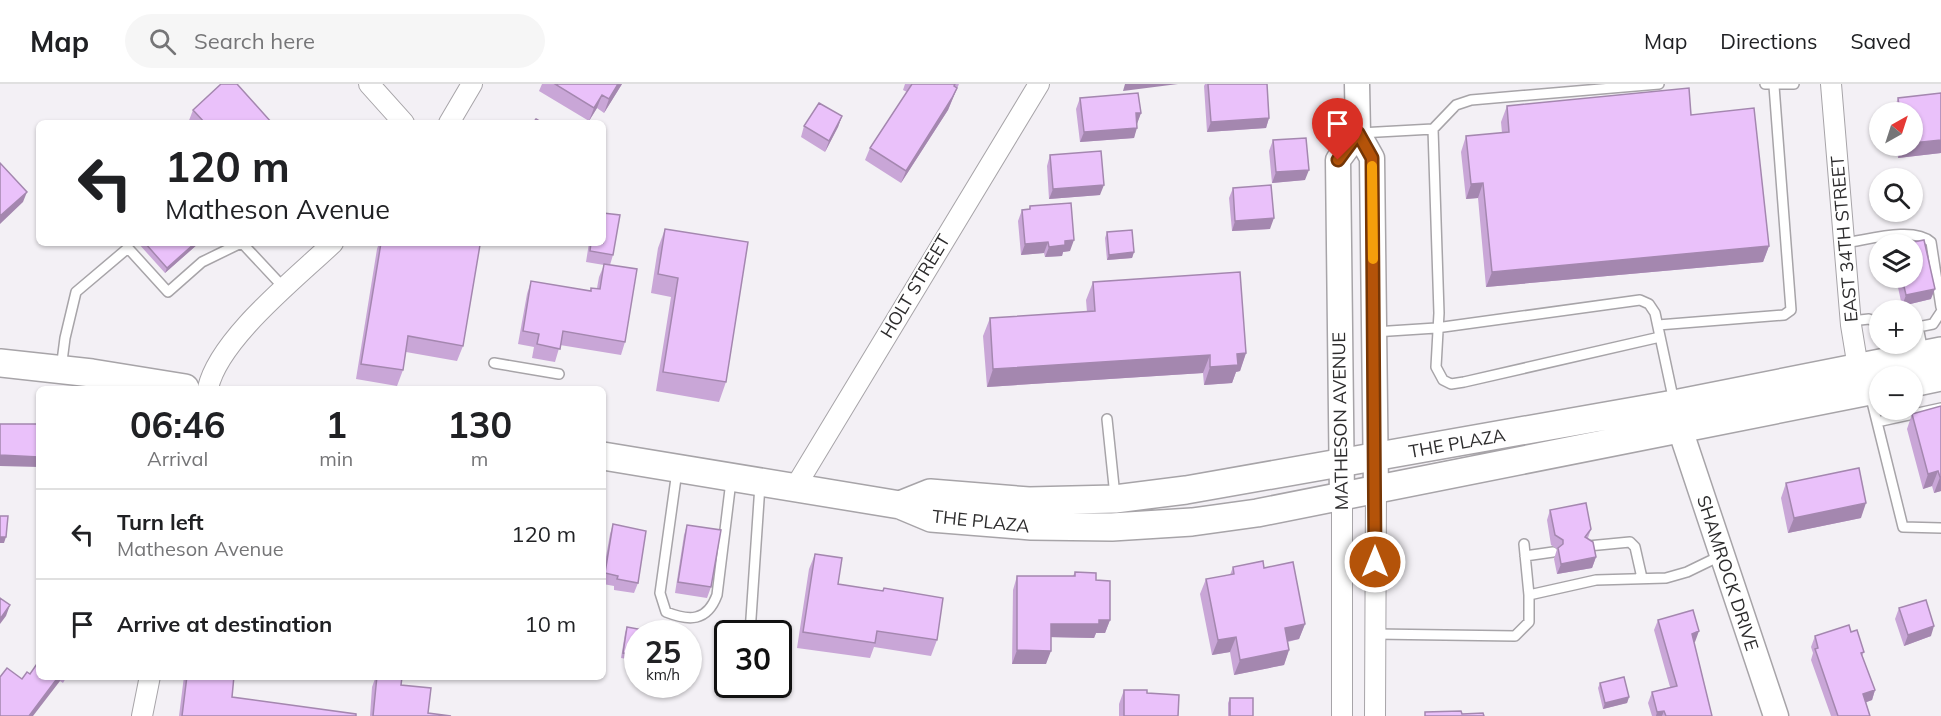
<!DOCTYPE html>
<html lang="en">
<head>
<meta charset="utf-8">
<style>
  :root { --surface:#fff; --page:#f6f6f6; --text:#202124; --muted:#757577; --line:#e0e0e0 }
  body { margin:0; font-family:Mulish,sans-serif; background:var(--page); color:var(--text); height:100vh; display:flex; flex-direction:column; font-size:22px; white-space:nowrap }
  * { box-sizing:border-box; margin:0 }
  p { font-size:20px; color:var(--muted) }
  .icon { flex:none; width:33px; height:33px; fill:none; stroke:currentColor; stroke-width:2; stroke-linecap:round; stroke-linejoin:round }
  .map { position:relative; flex:1; overflow:hidden }
  .side { position:absolute; left:36px; top:302px; width:570px; height:294px; display:flex; flex-direction:column; background:var(--surface); border-radius:9px; box-shadow:0 2px 4px #0004 }
  .side>* { flex:none }
  .guide { position:absolute; left:36px; top:36px; width:570px; height:126px; border-radius:9px; box-shadow:0 2px 4px #0004; background:#fff; color:var(--text); overflow:hidden }
  .needle { width:39px; rotate:39deg }
  .tools { position:absolute; left:1869px; top:18px; display:grid; gap:12px }
  .tools a { display:grid; place-items:center; width:54px; height:54px; border-radius:50%; background:var(--surface); box-shadow:0 2px 4px #0004; font-size:30px }
  .speed { position:absolute; left:624px; top:536px; display:flex; gap:12px; font-size:30px; font-weight:700; text-align:center }
  .speed>* { display:grid; place-content:center; width:78px; height:78px; border-radius:50%; background:var(--surface); box-shadow:0 2px 4px #0004; line-height:1 }
  .speed small { font-size:15px; font-weight:400 }
  .speed .limit { border:3px solid #111; border-radius:9px; background:#fff; color:#111 }
  .pin { position:absolute; display:grid; place-items:center; width:51px; height:51px; color:#fff; margin:-62px -26px; border-radius:50% 50% 50% 0; rotate:-45deg; box-shadow:0 0 6px #0007 }
  .pin .icon { rotate:45deg }
  .me { position:absolute; width:66px; margin:-33px; rotate:0deg; stroke-linejoin:round; filter:drop-shadow(0 0 4px #0008) }
  .turn { display:flex; align-items:center; gap:21px; height:126px; padding:0 30px; font-size:27px }
  .turn .icon { width:78px; height:78px; stroke-width:2.5 }
  .turn b { display:block; font-size:42px; line-height:51px }
  .eta { display:flex; justify-content:space-evenly; align-items:center; height:102px; text-align:center }
  .eta b { font-size:36px; font-weight:700; line-height:42px }
  ul { padding:0; list-style:none }
  li { display:flex; align-items:center; gap:18px; height:90px; padding:0 30px; border-top:2px solid var(--line) }
  li div { flex:1 }
  li b { display:block; font-size:22px }
  li em { font-style:normal }
  header { display:flex; align-items:center; gap:36px; box-sizing:border-box; height:84px; padding:0 30px; background:var(--surface); border-bottom:2px solid var(--line) }
  header strong { font-size:28px }
  nav { display:flex; gap:33px; margin-inline-start:auto; font-size:21px }
  .search { width:420px; height:54px; background:var(--page); display:flex; align-items:center; gap:15px; box-sizing:border-box; padding:0 21px; border-radius:33px; color:var(--muted); font-size:22px }
  .map>svg:first-child { display:block }
  .lines { fill:none; stroke-linecap:round; stroke-linejoin:round }
  .service-casing { stroke:#a7a4a8; stroke-width:12 }
  .minor-casing { stroke:#a7a4a8; stroke-width:22 }
  .tertiary-casing { stroke:#a7a4a8; stroke-width:27 }
  .secondary-casing { stroke:#a7a4a8; stroke-width:30 }
  .service { stroke:#fff; stroke-width:9 }
  .minor { stroke:#fff; stroke-width:20 }
  .tertiary { stroke:#fff; stroke-width:24 }
  .secondary { stroke:#fff; stroke-width:27 }
  .wall { fill:#c9a6d7 }
  .shaded-wall { fill:#a487af }
  .building { fill:#eac1fa; stroke:#a487af; stroke-width:1.5 }
  .route-casing { stroke:#753606; stroke-width:15 }
  .route { stroke:#b45309; stroke-width:10 }
  .slow { stroke:#f59e0b; stroke-width:10 }
  .labels { text-anchor:middle; dominant-baseline:central; stroke-width:4.5; stroke-linejoin:round; paint-order:stroke }
  .street-label { font-size:18px; fill:#2d2c2d; stroke:#fff }
</style>
</head>
<body>
<header>
<strong>Map</strong>
<div class="search"><svg class="icon" aria-label="search" viewBox="0 0 24 24"><circle cx="10" cy="10" r="6"/><path d="M15 15l6 6"/></svg>Search here</div>
<nav><a>Map</a><a>Directions</a><a>Saved</a></nav>
</header>
<div class="map">
<svg width="1941" height="632" viewBox="0 0 1941 632">
  <rect width="100%" height="100%" fill="#f3f0f5"/>
  <g class="lines">
    <g class="service-casing">
      <path id="service" d="M1765,0H1794
        M1433,45L1439,229L1436,283L1443,296L1451,300L1464,298L1660,253
        M1360,49L1433,45L1456,21L1471,16L1659,0
        M242,159L285,205
        M1844,159C1868,156 1913,142 1931,158L1941,223
        M1851,237L1869,235L1880,240
        M1658,241L1784,231L1791,226L1774,2
        M1374,248L1436,244L1640,216L1649,220L1655,229L1674,318
        M1923,268L1918,243L1933,240L1941,228
        M494,279L559,290
        M61,285L65,254L76,208L128,164L168,208L202,178L241,159
        M1870,310L1903,443L1941,444
        M1107,335L1115,412
        M1877,338L1941,324
        M677,387L660,509L666,528C689,537 707,538 717,511L731,397
        M1524,460L1529,511
        M1588,462L1630,458L1635,463L1642,494
        M1525,472L1553,468
        M750,549L760,401
        M1375,550L1515,552L1529,538V511L1596,496L1666,494L1687,488L1720,472"/>
    </g>
    <g class="minor-casing">
      <path id="minor" d="M369,0L404,39
        M1831,0L1851,241L1860,296
        M449,39L472,0
        M208,304C219,255 295,195 333,159
        M794,405L1039,0
        M1342,413V632
        M142,632L150,592
        M1375,632L1376,406"/>
    </g>
    <g class="tertiary-casing">
      <path id="tertiary" d="M1357,0L1358,49L1372,74L1376,406
        M1680,345L1776,632
        M1342,413L1338,76L1358,49"/>
    </g>
    <g class="secondary-casing">
      <path id="secondary" d="M0,279L92,289L185,304
        M1912,299L1941,293
        M603,372L900,421L931,434L1031,442L1112,443L1192,438L1257,429L1880,305
        M900,421L930,409L1029,417L1115,415L1186,406L1674,320L1941,267"/>
    </g>
    <use href="#service" class="service"/>
    <use href="#minor" class="minor"/>
    <use href="#tertiary" class="tertiary"/>
    <use href="#secondary" class="secondary"/>
  </g>
  <path class="wall" d="M542,0H622L604,29L597,24L589,37L539,7Z
    M905,0H959L948,26L901,99L865,76L870,64L907,8L903,6Z
    M1205,0H1267L1269,34L1266,44L1207,48L1204,2Z
    M1941,9V69L1898,74L1897,62H1912V28H1893L1898,14Z
    M1080,14L1141,29L1137,39L1134,54L1080,58L1076,25Z
    M1507,22L1691,31L1769,162L1763,178L1486,203L1478,114L1466,115L1461,68L1466,52L1502,49L1501,38Z
    M193,26L272,39H188Z
    M842,32L838,43L825,68L801,53L804,42Z
    M1273,56L1305,96L1272,99L1269,67Z
    M1050,71L1100,111L1049,115L1047,82Z
    M1233,104L1270,145L1232,147L1229,114Z
    M1030,122L1070,167L1063,168L1062,172L1045,173L1044,169L1021,171L1018,137L1022,126L1029,125Z
    M665,145L726,298L719,318L656,307L671,213L651,209L658,164Z
    M1107,148L1134,168L1132,174L1107,176L1105,154Z
    M138,159H199L165,189Z
    M379,159H438L446,160V159H467L463,262L457,277L406,268L403,286L397,302L356,295L377,165Z
    M589,159H603L613,171L610,181L625,258L621,271L560,261L555,278L532,274L534,263L518,260L527,210L531,197L590,207L591,204H597L599,193L604,181L586,178Z
    M1896,194H1912L1931,215L1902,222Z
    M1093,198L1246,269L1240,287L1236,288L1232,299L1204,301L1203,289L987,303L983,252L990,234L1087,228L1086,216Z
    M1941,322V407L1934,409L1932,402L1923,405L1907,345L1912,330Z
    M1786,399L1861,434L1788,449L1781,414Z
    M1550,426L1591,445L1588,454L1596,473L1592,484L1557,490L1554,475L1557,465L1551,461L1547,436Z
    M613,440L638,499L634,509L614,506V502L603,500V490L610,450Z
    M687,441L711,503L707,514L675,509L684,451Z
    M815,470L838,500L937,556L931,572L874,563L870,574L797,564L809,485Z
    M1233,483L1264,484L1305,540L1299,555L1288,558L1289,566L1284,581L1234,591L1230,568L1212,571L1200,510L1206,495L1230,491Z
    M1075,488L1096,496L1110,536L1105,549H1096L1094,554L1051,553L1046,580H1012L1013,506L1017,492H1073Z
    M1899,524L1931,552L1904,562L1895,535Z
    M1658,536L1695,558H1694L1712,632H1652L1648,619L1652,608L1670,603L1654,546Z
    M627,543L638,549V577L621,574L625,549Z
    M1851,548L1864,568L1862,572L1875,606L1872,616L1866,618L1870,632H1831L1811,576L1813,569L1811,563L1815,552Z
    M30,590L39,592H67L63,599L60,597L22,595Z
    M184,592H234L232,613L356,632H179Z
    M376,592H394L428,629L451,632H370L372,603Z
    M1600,599L1629,613L1627,619L1603,625L1598,604Z
    M1124,606L1147,609L1178,632H1119V620Z
    M1230,614L1253,632H1228V619Z"/>
  <path class="shaded-wall" d="M618,0H622L604,29L609,15Z
    M1125,0H1178L1123,7Z
    M957,4L948,26L901,99L906,87Z
    M602,11L597,24L589,37L594,24Z
    M1136,29H1141L1137,40Z
    M842,32L838,43L825,68L829,57Z
    M1269,34L1266,44L1207,48L1211,38Z
    M1137,44L1134,54L1080,58L1084,48Z
    M1941,56V69L1898,74L1903,62H1912V59Z
    M1309,86L1305,96L1272,99L1276,88Z
    M1483,99L1478,114L1466,115L1471,100Z
    M1104,101L1100,111L1049,115L1053,105Z
    M27,108L23,118L0,140V132Z
    M1274,134L1270,145L1232,147L1235,137Z
    M1074,156L1070,167L1063,168L1062,172L1045,173L1049,163L1065,157Z
    M1048,158L1044,169L1021,171L1025,160Z
    M195,159H199L165,189L167,184Z
    M1769,162L1763,178L1486,203L1492,188Z
    M1134,168L1132,174L1107,176L1109,171Z
    M1935,205L1931,215L1902,222L1906,211Z
    M1246,269L1240,287L1236,288L1232,299L1204,301L1210,283L1237,270Z
    M1210,271L1203,289L987,303L993,285Z
    M0,371L39,373V383L0,382Z
    M1938,387L1932,402L1923,405L1928,390Z
    M1940,393H1941V407L1934,409Z
    M1866,419L1861,434L1788,449L1794,434Z
    M0,453H6L4,459H0Z
    M1596,473L1592,484L1557,490L1561,480Z
    M10,521L6,532L0,540V535Z
    M1099,536H1110L1105,549H1096L1094,554L1046,553L1051,540Z
    M1305,540L1299,555L1279,559L1285,544Z
    M1934,542L1931,552L1904,562L1908,551Z
    M1699,547L1695,558L1688,560L1692,550Z
    M1236,553L1230,568L1212,571L1218,556Z
    M1017,566L1051,567L1046,580H1012Z
    M1289,566L1284,581L1234,591L1240,576Z
    M59,592H61L60,597L33,632H29Z
    M1875,606L1872,616L1859,621L1863,610Z
    M1629,613L1627,619L1603,625L1605,619Z
    M1664,627L1662,632H1656L1657,628Z"/>
  <path class="building" d="M221,0H237L272,39H205L193,26Z
    M555,0H618L609,15L602,11L594,24Z
    M912,0H955L954,2L957,4L952,14L906,87L870,64Z
    M1208,0H1267L1269,34L1211,38Z
    M1689,4L1691,31L1754,24L1769,162L1492,188L1483,99L1471,100L1466,52L1509,48L1507,22Z
    M1138,9L1141,29H1136L1137,44L1084,48L1080,14Z
    M1941,9V56L1912,59V28H1900L1898,14Z
    M819,19L842,32L829,57L804,42Z
    M536,35L543,39H533Z
    M1306,54L1309,86L1276,88L1273,56Z
    M1101,67L1104,101L1053,105L1050,71Z
    M0,79L27,108L0,132Z
    M1271,101L1274,134L1235,137L1233,104Z
    M1071,119L1074,156L1065,157V161L1049,163L1048,158L1025,160L1022,126L1030,125V122Z
    M603,129L620,131L613,171L590,167L591,159H603Z
    M665,145L748,158L726,298L663,288L678,194L658,190Z
    M1132,146L1134,168L1109,171L1107,148Z
    M1924,156L1935,205L1906,211L1902,194H1912V160H1904Z
    M145,159H195L167,184Z
    M381,159H438L447,161V159H467L480,161L463,262L408,252L403,286L361,280Z
    M604,180L637,185L625,258L563,247L560,265L537,260L539,250L523,247L531,197L591,207V204L600,205Z
    M1240,188L1246,269L1237,270L1238,281L1210,283V271L993,285L990,234L1095,227L1093,198Z
    M1941,322V393H1940L1938,387L1928,390L1912,330Z
    M0,340H39V373L0,371Z
    M1859,384L1866,419L1794,434L1786,399Z
    M1586,419L1591,445L1585,453L1593,458L1596,473L1561,480L1558,464L1563,460V456L1555,451L1550,426Z
    M0,432H8L6,453H0Z
    M613,440L646,447L638,499L617,495L618,492L605,489Z
    M687,441L721,446L711,503L678,498Z
    M815,470L842,474L838,500L883,507L884,504L943,514L937,556L877,547L875,559L803,548Z
    M1263,477L1264,484L1293,478L1305,540L1285,544L1289,566L1240,576L1236,553L1218,556L1206,495L1234,490L1233,483Z
    M1075,488L1096,489V496L1110,497V536H1099V540H1051V567L1017,566V492H1075Z
    M0,514L10,521L0,535Z
    M1926,516L1934,542L1908,551L1899,524Z
    M1693,526L1699,547L1692,550L1712,632H1666L1664,627L1657,628L1652,608L1677,602L1658,536Z
    M1849,541L1851,548L1857,546L1864,568L1861,569L1875,606L1863,610L1870,632H1838L1815,565L1818,564L1815,552Z
    M627,543L649,547L648,549H638V571L623,569Z
    M39,577V592H59L29,632H0V593L7,584L22,595L27,588L30,590Z
    M187,592H234L232,613L356,630V632H182Z
    M377,592L402,593L401,601L431,604L428,629L451,632H373Z
    M1624,593L1629,613L1605,619L1600,599Z
    M1124,606H1147V609L1179,611L1178,632H1124Z
    M1230,614H1253V632H1230Z
    M1461,627L1462,630L1483,629L1484,632H1425V628Z"/>
  <g class="lines">
    <g class="route-casing">
      <path id="route" d="M1338,76L1358,49L1372,74L1375,478"/>
    </g>
    <use href="#route" class="route"/>
    <path class="slow" d="M1372,82L1373,175"/>
  </g>
  <g class="labels">
    <g class="street-label">
      <text transform="translate(1844 155) rotate(-95)">EAST 34TH STREET</text>
      <text transform="translate(915 202) rotate(-59)">HOLT STREET</text>
      <text transform="translate(1340 337) rotate(-91)">MATHESON AVENUE</text>
      <text transform="translate(1457 359) rotate(-10)">THE PLAZA</text>
      <text transform="translate(981 437) rotate(6)">THE PLAZA</text>
      <text transform="translate(1728 489) rotate(72)">SHAMROCK DRIVE</text>
    </g>
  </g>
</svg>
<div class="tools">
<a><svg class="needle" viewBox="-14 -14 28 28"><path d="M0-13l5 13h-10z" fill="#e53935"/><path d="M0 13l5-13h-10z" fill="#757577"/></svg></a>
<a><svg class="icon" aria-label="search" viewBox="0 0 24 24"><circle cx="10" cy="10" r="6"/><path d="M15 15l6 6"/></svg></a>
<a><svg class="icon" aria-label="layers" viewBox="0 0 24 24"><path d="M12 4l9 5-9 5-9-5zM3 14l9 5 9-5"/></svg></a>
<a>+</a>
<a>−</a>
</div>
<div class="speed"><div>25<small>km/h</small></div><div class="limit">30</div></div>
<div class="pin" style="left:1338px;top:76px;background:#d93025"><svg class="icon" aria-label="arrive" viewBox="0 0 24 24"><path d="M6 21V4h12l-3 4 3 4H6"/></svg></div>
<svg class="me" style="left:1375px;top:478px" viewBox="-20 -20 40 40"><circle r="17" fill="#b45309" stroke="#fff" stroke-width="3"/><path d="M0-11L8 9 0 5-8 9z" fill="#fff"/></svg>
<div class="guide">
<div class="turn"><svg class="icon" aria-label="left" viewBox="0 0 24 24"><path d="M17 20v-9H6M10 6l-5 5 5 5"/></svg><div><b>120 m</b>Matheson Avenue</div></div>
</div>
<section class="side">
<div class="eta">
<div><b>06:46</b><p>Arrival</p></div>
<div><b>1</b><p>min</p></div>
<div><b>130</b><p>m</p></div>
</div>
<ul>
<li><svg class="icon" aria-label="left" viewBox="0 0 24 24"><path d="M17 20v-9H6M10 6l-5 5 5 5"/></svg><div><b>Turn left</b><p>Matheson Avenue</p></div><em>120 m</em></li>
<li><svg class="icon" aria-label="arrive" viewBox="0 0 24 24"><path d="M6 21V4h12l-3 4 3 4H6"/></svg><div><b>Arrive at destination</b></div><em>10 m</em></li>
</ul>
</section>
</div>
</body>
</html>
